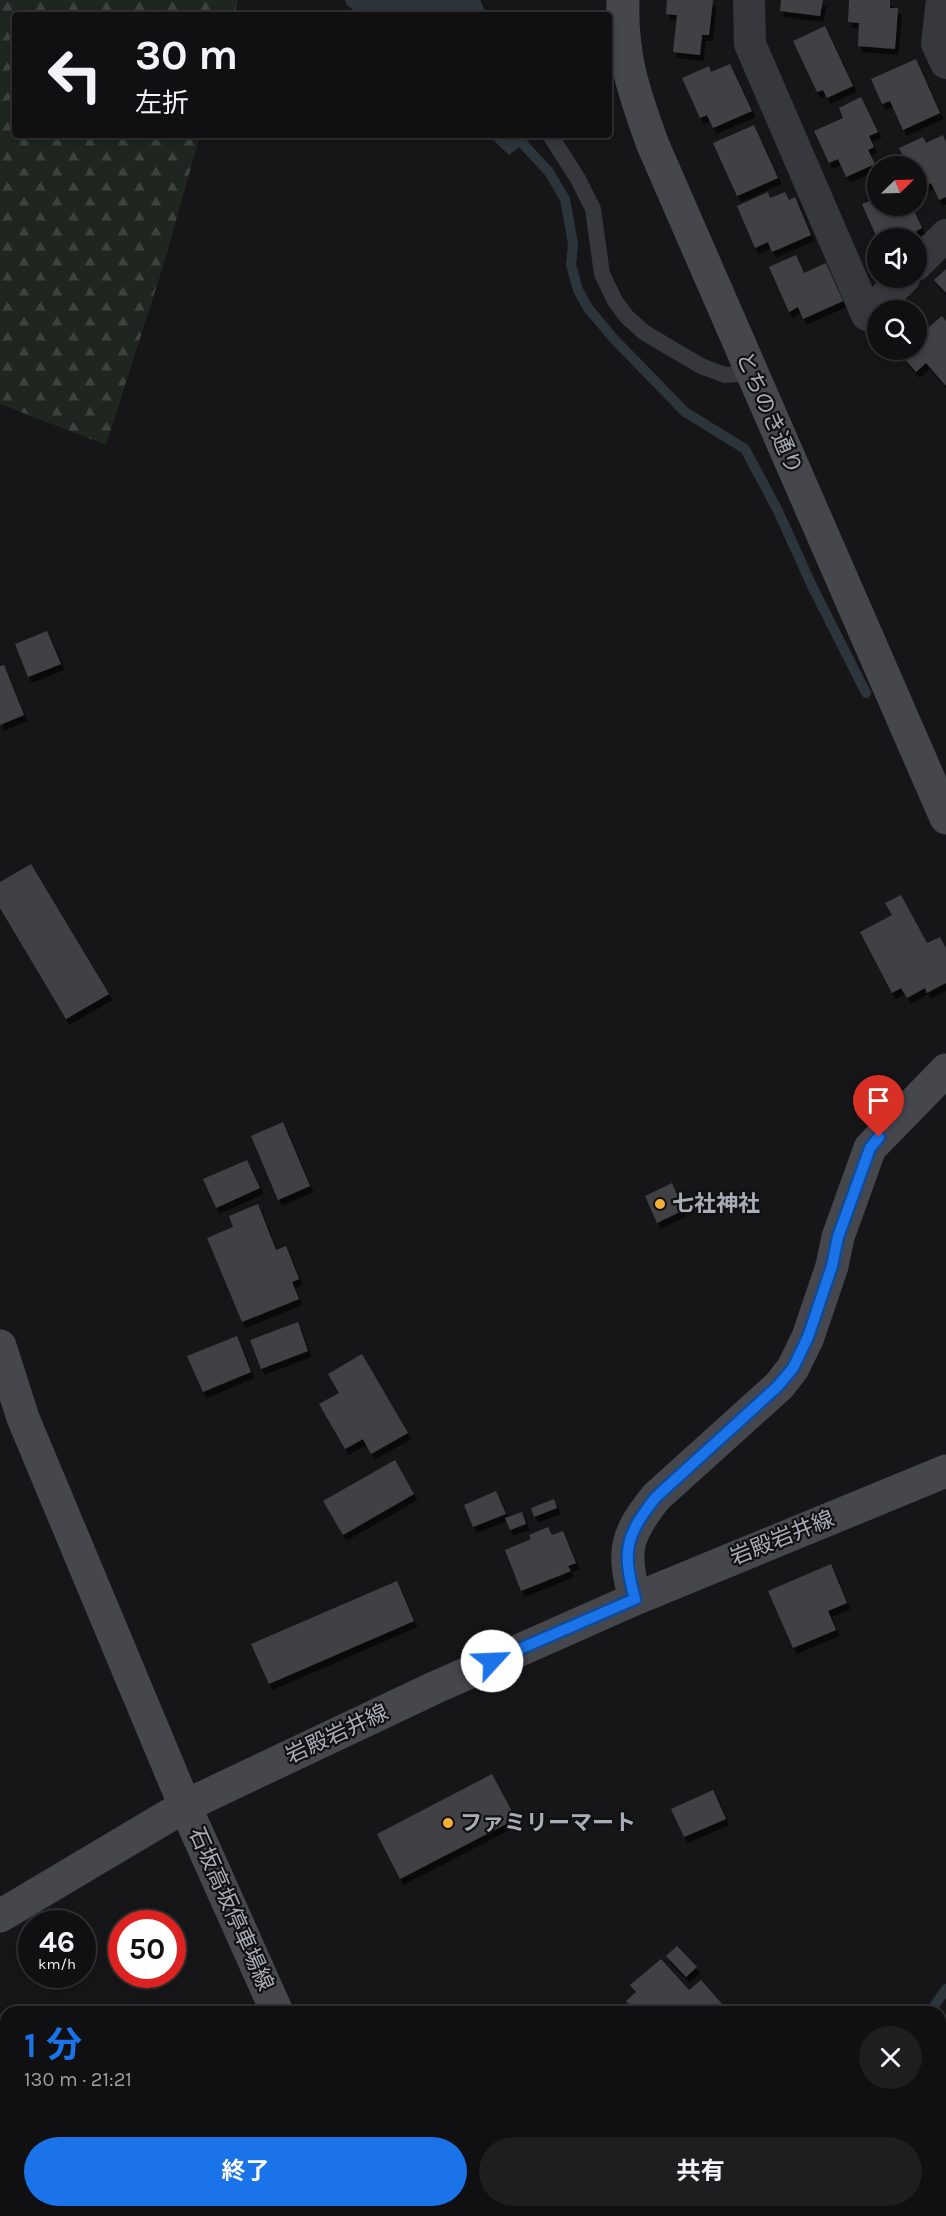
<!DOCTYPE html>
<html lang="ja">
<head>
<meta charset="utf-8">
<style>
  :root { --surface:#101012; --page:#1e1e20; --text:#f1f3f6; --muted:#9c9d9f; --line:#303032; --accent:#1a73e8 }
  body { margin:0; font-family:Karla,"Noto Sans JP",sans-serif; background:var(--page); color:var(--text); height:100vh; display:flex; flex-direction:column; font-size:22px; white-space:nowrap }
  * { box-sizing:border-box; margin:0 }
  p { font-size:20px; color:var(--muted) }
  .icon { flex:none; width:33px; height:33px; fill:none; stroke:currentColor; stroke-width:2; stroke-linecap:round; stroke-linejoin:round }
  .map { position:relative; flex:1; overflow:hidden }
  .drawer { position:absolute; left:0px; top:2006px; width:946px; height:212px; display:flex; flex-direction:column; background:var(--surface); border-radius:18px 18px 0 0; box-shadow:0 3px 9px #0003,0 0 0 2px var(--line) }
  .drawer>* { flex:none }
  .hud { position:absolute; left:12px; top:12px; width:600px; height:126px; border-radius:6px; box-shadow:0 3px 9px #0003,0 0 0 2px var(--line); background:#101012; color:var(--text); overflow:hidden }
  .needle { width:39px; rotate:67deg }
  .controls { position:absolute; left:867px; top:156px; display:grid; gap:12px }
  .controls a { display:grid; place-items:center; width:60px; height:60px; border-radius:50%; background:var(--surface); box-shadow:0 3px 9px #0003,0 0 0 2px var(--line); font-size:30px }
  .speed { position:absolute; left:18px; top:1910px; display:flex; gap:12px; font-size:30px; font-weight:700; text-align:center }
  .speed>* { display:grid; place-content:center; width:78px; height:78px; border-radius:50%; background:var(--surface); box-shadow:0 3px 9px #0003,0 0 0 2px var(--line); line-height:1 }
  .speed small { font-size:15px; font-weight:400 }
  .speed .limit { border:9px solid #d22; background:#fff; color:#111 }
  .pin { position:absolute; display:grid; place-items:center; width:51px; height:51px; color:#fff; margin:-62px -26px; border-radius:50% 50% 50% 0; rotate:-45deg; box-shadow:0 0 6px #0007 }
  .pin .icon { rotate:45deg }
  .me { position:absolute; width:66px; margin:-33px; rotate:65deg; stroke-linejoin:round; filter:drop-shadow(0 0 4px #0008) }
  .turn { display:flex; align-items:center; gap:21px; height:126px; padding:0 24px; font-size:27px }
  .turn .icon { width:78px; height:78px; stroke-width:2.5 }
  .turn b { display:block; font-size:42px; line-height:51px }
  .round { display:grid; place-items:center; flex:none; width:63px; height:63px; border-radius:32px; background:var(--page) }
  .head { display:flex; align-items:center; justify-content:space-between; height:102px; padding:0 24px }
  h1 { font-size:36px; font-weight:700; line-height:45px; color:var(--accent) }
  .primary-button { display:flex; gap:12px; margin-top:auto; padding:12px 24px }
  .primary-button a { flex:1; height:69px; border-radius:36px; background:var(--accent); color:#fff; font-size:24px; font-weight:700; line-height:69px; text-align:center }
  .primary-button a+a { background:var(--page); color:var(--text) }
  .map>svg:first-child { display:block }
  .forest { fill:url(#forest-firs) }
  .water { fill:#2c353c }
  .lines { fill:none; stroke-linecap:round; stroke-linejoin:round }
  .stream { stroke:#2c353c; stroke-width:10 }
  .building { fill:#404145; filter:url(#shadow) }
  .lane { stroke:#37383d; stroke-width:16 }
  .street { stroke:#37383d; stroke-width:32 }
  .secondary { stroke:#45474d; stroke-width:33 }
  .route-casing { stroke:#114b97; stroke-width:15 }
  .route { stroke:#1a73e8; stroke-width:10 }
  .poi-dot { fill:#f2b134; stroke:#111113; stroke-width:2 }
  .labels { text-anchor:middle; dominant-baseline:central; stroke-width:4.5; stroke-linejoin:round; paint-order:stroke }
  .street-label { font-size:22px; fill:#a8adb8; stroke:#111113 }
  .poi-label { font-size:22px; font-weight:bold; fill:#a8adb8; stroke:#111113; text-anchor:start }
</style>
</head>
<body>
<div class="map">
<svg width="946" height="2216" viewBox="0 0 946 2216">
  <defs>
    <pattern id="forest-firs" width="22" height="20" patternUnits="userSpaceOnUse" patternTransform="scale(1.5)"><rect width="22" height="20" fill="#1e261f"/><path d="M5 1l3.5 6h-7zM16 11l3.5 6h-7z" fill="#3c433d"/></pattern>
    <filter id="shadow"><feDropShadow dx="3.5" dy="6" stdDeviation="0" flood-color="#0009"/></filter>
  </defs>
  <rect width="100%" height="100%" fill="#161618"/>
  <path class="forest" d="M0,0H238L234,15H15V135H200L165,260L106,445L0,404Z"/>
  <path class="water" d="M345,0H480L487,15H360L347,5Z
    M488,135H534L509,155Z"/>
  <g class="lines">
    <path class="stream" d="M522,143L549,172L565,199L573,244L571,265L578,290L588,308L614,339L685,412L745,449L777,509L812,586L866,693
      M930,2012L946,1989
      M794,2216L797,2211"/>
  </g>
  <path class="building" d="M667,0H713L709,35H702L700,55L673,52L677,15L666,14Z
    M781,0H823L820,16L780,11Z
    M849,0H890V8H898L895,49L858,46L859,23L848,22Z
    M825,26L853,86L827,98L823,90L817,92L793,41Z
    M916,59L940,113L903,130L890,101L882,104L871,79Z
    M730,64L752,111L713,128L707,115L700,118L682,78L709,66L711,72Z
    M861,97L878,132L869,136L874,147L868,150L875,164L846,177L838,159L829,163L814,131L843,118L839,108Z
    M754,125L778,178L737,196L713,143Z
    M943,135L946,142V197L939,200L931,183L918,189L916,166H908L899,148L923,137L926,143Z
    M878,182V206H912L922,228L916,231L919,237L877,238L862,204L873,200L868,187Z
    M768,192L770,198L785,192L789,200L795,197L811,235L772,252L768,242L755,248L737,206Z
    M796,255L804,273L826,263L843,301L803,319L798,307L789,312L769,267Z
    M946,269V293L934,280Z
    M942,316L946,321V386L926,363L916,372L897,350H916L918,317L928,328Z
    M47,631L61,664L28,677L15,644Z
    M4,665L24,715L0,725V666Z
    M31,864L109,994L66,1019L0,908V882Z
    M901,895L927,943L940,937L946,948V983L927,993L925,988L907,998L901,988L892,993L860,932L892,915L885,903Z
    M283,1122L310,1186L278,1200L251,1136Z
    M247,1160L260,1188L216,1208L203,1179Z
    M672,1183L684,1210L657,1223L645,1196Z
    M258,1204L276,1250L286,1246L299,1279L292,1282L299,1299L242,1322L207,1238L233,1227L229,1216Z
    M298,1322L308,1351L261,1369L250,1340Z
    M237,1336L251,1372L203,1392L187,1356Z
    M362,1354L408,1433L371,1454L363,1439L345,1449L319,1404L339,1393L328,1374Z
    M395,1460L414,1494L343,1535L323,1501Z
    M496,1491L506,1514L473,1527L464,1505Z
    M554,1499L557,1508L534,1517L531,1508Z
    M522,1512L526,1524L510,1530L505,1518Z
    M548,1527L552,1535L563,1531L576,1563L568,1566L571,1571L521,1591L505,1550L531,1539L529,1535Z
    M831,1564L847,1603L828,1611L836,1630L793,1648L768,1591Z
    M397,1581L414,1621L269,1684L251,1644Z
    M492,1774L516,1819L400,1879L377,1834Z
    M713,1790L726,1819L684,1837L671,1809Z
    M677,1946L697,1967L686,1977L666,1956Z
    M661,1959L689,1990L701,1980L729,2012H635L626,2001L636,1992L630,1985Z
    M478,2211H545L547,2216H480Z"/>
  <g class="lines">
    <path class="lane" d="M550,135L578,179L593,209L602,274L615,301L627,317L645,333L701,366L725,375L751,373"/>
    <path class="street" d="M749,0L750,44L867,315L904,278
      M942,0L937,44L946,63
      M916,265L946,235"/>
    <path class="secondary" d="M623,0C621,56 634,93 653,145L946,818
      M0,1346L23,1418L185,1806L277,2012
      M635,1599C622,1551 625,1536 656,1497L779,1386L793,1368L808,1337L832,1266L838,1237L870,1148L946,1070
      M0,1916L185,1806L434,1688L635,1599L946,1471
      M365,2211L367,2216"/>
  </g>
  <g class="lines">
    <g class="route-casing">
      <path id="route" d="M492,1661L635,1599C622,1551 625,1536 656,1497L778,1386L793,1368L808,1337L832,1266L838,1237L870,1148L879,1137"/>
    </g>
    <use href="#route" class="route"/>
  </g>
  <g class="poi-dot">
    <circle cx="660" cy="1204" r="6"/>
    <circle cx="448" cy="1823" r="6"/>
  </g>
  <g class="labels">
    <g class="street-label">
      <text transform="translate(769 413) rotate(66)">とちのき通り</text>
      <text transform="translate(782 1538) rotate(-22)">岩殿岩井線</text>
      <text transform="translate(337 1734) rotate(-25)">岩殿岩井線</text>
      <text transform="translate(231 1909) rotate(66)">石坂高坂停車場線</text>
    </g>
    <g class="poi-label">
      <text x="672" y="1204">七社神社</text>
      <text x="460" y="1823">ファミリーマート</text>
    </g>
  </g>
</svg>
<div class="controls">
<a><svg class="needle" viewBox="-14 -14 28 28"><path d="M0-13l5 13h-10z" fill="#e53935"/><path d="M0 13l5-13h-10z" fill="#9c9d9f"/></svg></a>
<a><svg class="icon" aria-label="sound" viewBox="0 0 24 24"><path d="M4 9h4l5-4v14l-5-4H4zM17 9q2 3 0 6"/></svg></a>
<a><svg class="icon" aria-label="search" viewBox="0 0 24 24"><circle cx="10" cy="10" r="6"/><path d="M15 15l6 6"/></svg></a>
</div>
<div class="speed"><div>46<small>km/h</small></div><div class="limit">50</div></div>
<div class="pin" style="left:879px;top:1137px;background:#d93025"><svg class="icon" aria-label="arrive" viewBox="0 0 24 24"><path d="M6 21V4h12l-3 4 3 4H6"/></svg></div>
<svg class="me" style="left:492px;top:1661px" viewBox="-20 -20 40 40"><circle r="19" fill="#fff"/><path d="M0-13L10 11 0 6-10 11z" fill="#1a73e8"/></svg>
<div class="hud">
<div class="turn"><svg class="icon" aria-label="left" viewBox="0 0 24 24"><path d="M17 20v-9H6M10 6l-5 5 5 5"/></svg><div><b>30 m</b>左折</div></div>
</div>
<section class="drawer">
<div class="head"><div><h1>1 分</h1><p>130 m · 21:21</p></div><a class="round"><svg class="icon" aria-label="close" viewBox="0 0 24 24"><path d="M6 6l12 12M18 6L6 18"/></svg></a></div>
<div class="primary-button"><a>終了</a><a>共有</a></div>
</section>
</div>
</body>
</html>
